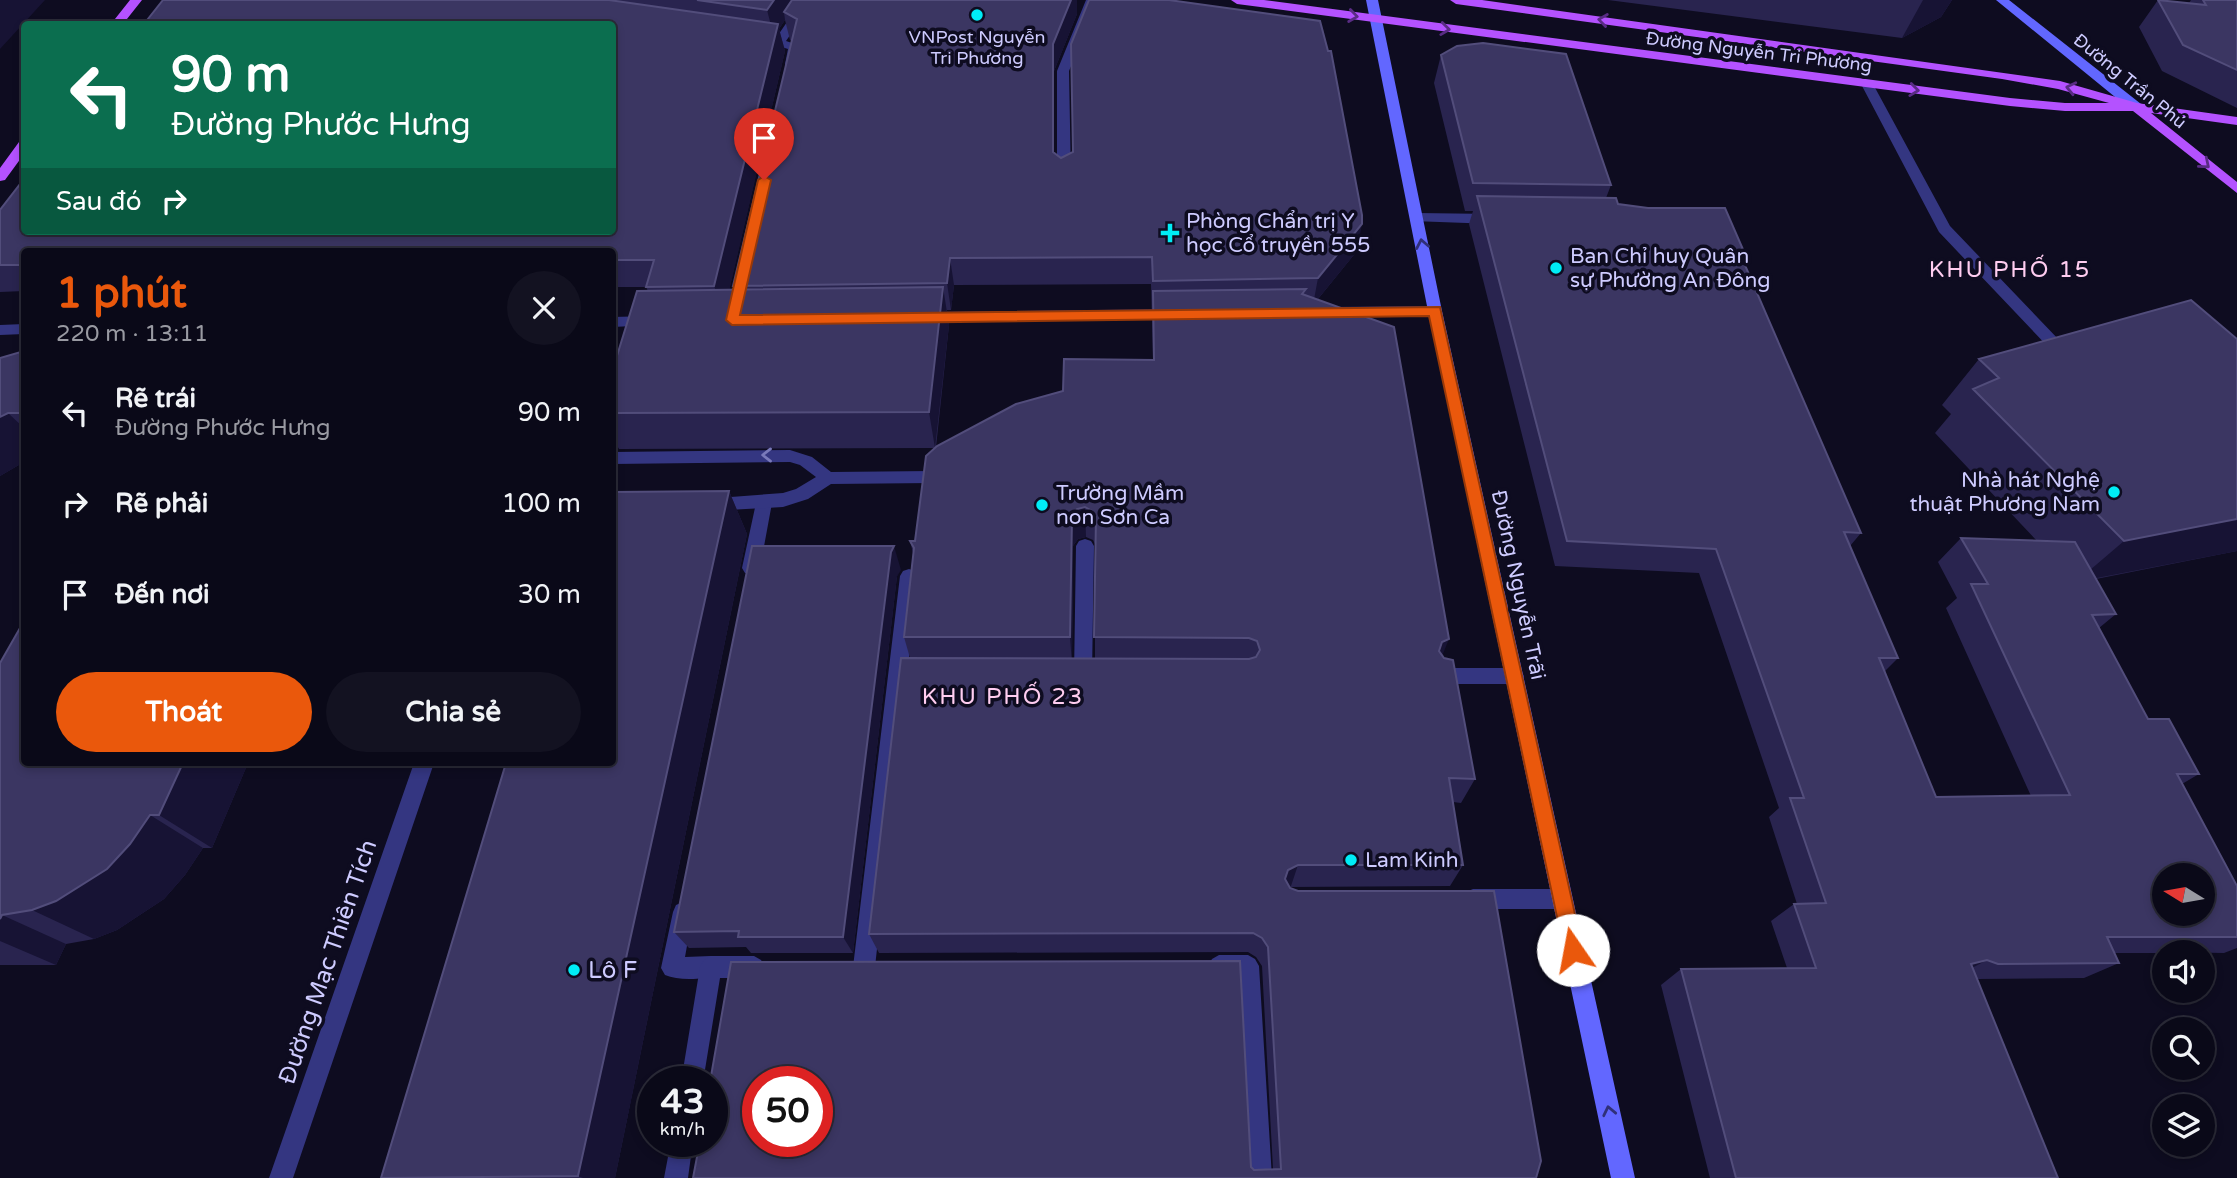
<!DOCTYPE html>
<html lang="vi">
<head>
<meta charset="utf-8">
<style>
  :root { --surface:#0a0918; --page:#131221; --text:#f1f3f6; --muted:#999aa2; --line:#2a2a37; --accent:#ea580c }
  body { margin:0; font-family:"Varela Round",sans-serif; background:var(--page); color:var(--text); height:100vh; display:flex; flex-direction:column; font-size:26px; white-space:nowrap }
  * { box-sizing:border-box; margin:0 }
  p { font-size:23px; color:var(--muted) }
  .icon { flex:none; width:38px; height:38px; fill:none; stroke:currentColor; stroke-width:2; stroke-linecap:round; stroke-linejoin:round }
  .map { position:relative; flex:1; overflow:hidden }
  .panel { position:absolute; left:21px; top:248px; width:595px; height:518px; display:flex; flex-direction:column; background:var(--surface); border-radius:7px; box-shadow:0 4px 10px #0003,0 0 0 2px var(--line) }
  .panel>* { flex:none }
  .top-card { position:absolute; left:21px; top:21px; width:595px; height:214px; border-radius:7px; box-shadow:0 4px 10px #0003,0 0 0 2px var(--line); background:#0b6e4f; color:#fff; overflow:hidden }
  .needle { width:46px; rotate:281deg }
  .controls { position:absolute; left:2152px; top:863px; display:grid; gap:14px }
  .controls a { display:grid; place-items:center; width:63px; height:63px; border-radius:50%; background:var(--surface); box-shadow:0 4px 10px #0003,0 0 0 2px var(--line); font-size:35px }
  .speed { position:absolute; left:637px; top:1066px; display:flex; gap:14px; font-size:35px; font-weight:700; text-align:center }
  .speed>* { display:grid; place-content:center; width:91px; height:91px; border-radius:50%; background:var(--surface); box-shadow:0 4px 10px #0003,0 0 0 2px var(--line); line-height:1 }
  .speed small { font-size:18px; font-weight:400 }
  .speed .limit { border:10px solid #d22; background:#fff; color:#111 }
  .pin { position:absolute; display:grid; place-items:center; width:60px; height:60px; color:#fff; margin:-72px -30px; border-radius:50% 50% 50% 0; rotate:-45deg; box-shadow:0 0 7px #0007 }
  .pin .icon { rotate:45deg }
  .me { position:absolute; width:77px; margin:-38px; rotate:348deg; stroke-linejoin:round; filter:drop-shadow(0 0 5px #0008) }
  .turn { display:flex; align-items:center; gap:24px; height:147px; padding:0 35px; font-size:32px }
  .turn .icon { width:91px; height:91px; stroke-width:2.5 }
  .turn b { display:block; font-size:49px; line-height:60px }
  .then { display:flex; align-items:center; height:66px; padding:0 35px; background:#0003; gap:14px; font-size:26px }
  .round { display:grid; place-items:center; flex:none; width:74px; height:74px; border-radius:37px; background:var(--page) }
  .summary { display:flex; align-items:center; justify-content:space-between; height:119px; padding:0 35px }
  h1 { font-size:42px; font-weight:800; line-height:52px; color:var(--accent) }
  .cta { display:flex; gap:14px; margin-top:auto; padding:14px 35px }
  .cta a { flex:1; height:80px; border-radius:42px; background:var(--accent); color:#fff; font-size:28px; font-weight:800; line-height:80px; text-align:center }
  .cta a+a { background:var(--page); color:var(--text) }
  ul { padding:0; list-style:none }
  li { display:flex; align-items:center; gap:21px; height:91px; padding:0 35px }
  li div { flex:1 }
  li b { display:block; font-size:26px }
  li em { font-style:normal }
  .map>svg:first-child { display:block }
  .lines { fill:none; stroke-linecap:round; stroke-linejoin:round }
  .lane { fill:#343681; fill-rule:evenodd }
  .street { fill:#343681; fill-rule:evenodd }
  .secondary { fill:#6267ff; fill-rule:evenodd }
  .primary { fill:#b452ff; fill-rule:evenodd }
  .wall { fill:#29244f; fill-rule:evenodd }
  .shaded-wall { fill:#171334 }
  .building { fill:#3b3662; stroke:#524d7b; stroke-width:2; fill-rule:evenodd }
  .oneway { stroke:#592c84 }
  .oneway2 { stroke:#303079 }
  .oneway3 { stroke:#7979ba }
  .route { fill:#ea580c; stroke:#983908; stroke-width:2 }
  .poi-dot { fill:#00ecf6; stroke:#0e0c20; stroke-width:2.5 }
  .labels { text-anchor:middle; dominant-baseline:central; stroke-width:7; stroke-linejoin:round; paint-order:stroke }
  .far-poi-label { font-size:18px; fill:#cecbff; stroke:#0e0c20 }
  .far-street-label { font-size:18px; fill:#cecbff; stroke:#0e0c20 }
  .poi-label { font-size:21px; fill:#cecbff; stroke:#0e0c20; text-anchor:start }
  .street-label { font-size:21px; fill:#cecbff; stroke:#0e0c20 }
  .neighbourhood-label { font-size:23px; letter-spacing:2px; fill:#ffcdf0; stroke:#0e0c20 }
  .near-street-label { font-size:24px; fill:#cecbff; stroke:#0e0c20 }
  .near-poi-label { font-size:24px; fill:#cecbff; stroke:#0e0c20; text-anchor:start }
</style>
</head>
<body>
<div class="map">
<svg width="2237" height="1178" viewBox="0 0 2237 1178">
  <rect width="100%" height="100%" fill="#0e0c20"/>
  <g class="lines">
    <path class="lane" d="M802,0H814L786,41L801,46L797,64L791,68L785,64L788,49L772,44Z
      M1086,0H1098L1069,71L1071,179L1064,183L1057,179V71Z
      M1867,80L1873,84L1950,226L2060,341H2074L2077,345L2074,349L2052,351L1939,232L1861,84Z
      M764,496L770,498L772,503L760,568L757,573H745L742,568L756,503L758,498Z
      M1085,539L1091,541L1094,546L1092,675L1089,681L1083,683L1077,681L1074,675L1076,546L1079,541Z
      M1473,889H1562L1569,892L1572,899L1569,906L1562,909H1473L1466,906L1463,899L1466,892Z
      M683,902L690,905L693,912L685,957L711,956L718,960L722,967L718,974C704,980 679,981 665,975L661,968L673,912L676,905Z"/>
    <path class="street" d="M1417,213L1494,214L1501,219L1494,224L1412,221V215Z
      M1435,306L1442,311L1435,316L1330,317L1323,312L1330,307Z
      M1176,309L1183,314L1176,319L924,322L917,317L924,312Z
      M651,316L656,317L658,321L656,325L612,327V317Z
      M24,324V334L0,335V325Z
      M790,450L812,457L831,472L932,471L940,477L932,483L831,484L808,499L783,507L710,511L704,509L702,504L704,499L783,493L796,489L816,477L800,465L790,462L612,464V452Z
      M909,569L915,571L918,576L875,967L871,974L864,978L857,974L853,967L900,576L903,571Z
      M1439,668H1515L1521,670L1524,676L1521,682L1515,684H1439L1433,682L1430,676L1433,670Z
      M414,763H434L293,1178H269Z
      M1219,955H1248L1255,959L1259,966L1272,1178H1248L1238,977H1219L1212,973L1208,966L1212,959Z
      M711,956H754L761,960L765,967L761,974L754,978H720L703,1082H681L700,967L704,960Z
      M671,1141H693L688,1178H664Z"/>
    <path class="secondary" d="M1366,0H1378L1442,311L1635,1178H1611L1428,311Z
      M1996,0H2009L2141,104V110H2131Z"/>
    <path class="primary" d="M130,0H142L123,24H111Z
      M1231,0H1264L2010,98L2065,103H2109L2058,89L2002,79L1456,4L1450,0H1482L2060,81L2137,103L2237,117V125L2151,113L2237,182V193L2133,111H2065L2010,106L1237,4Z
      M24,141V154L5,180L0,181V168L19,142Z"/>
  </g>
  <path class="wall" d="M163,0H1077V14L1054,71V153L1061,158L1357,251L1318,299L1442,656L1475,779L1461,803L1453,802L1463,865L1450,886L1289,887L1536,1178H693L1251,1167L1254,1170L1273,1169L1262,966L1256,957L1248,952L879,953L869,934L910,658L904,637L913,553L910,541H915L934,448L619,449L612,437V372L648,291L646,287H612V252H24V291L0,292V210L24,231H612ZM785,20L790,40L792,41L733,286L735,290H729L785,51L779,29ZM1151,284L1153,360L1063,391L936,447L949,325L947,310H951L954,285ZM1086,537L1093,540L1095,544V659H1072L1073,546L1078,539Z
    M1608,0H1952L1941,17L1902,38Z
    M2158,0L2189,3L2191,0H2237V108L2162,71L2139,27Z
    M1441,55L1611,185L1606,198L1742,259L1861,533L1850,546L1898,658L1885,671L1936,797L2031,796L1946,608L1957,598L1938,562L1961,538L2037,541L1935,433L1951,414L1942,405L1979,359L2237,339V551L2096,579L2116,614L2099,628L2148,719L2199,774L2182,784L2237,886V948L2224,953L2165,952V953H2114L2119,963L2084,978L1977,979L2058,1178H1710L1661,985L1681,969L1787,968L1771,921L1794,904H1797L1769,817L1779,808L1699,573L1555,566L1469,224L1473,211H1465L1434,83Z
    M24,351V462L0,476V358Z
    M729,491L747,534L615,1178H381Z
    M901,570L897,576L853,953H751L746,947L689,948L674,932Z
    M0,663L248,763L212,848H203L185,875L164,899L117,930L94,939L66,944L56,965H0Z"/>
  <path class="shaded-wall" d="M0,0H45L0,49Z
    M774,0H799L784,12L785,20L779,29L785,51L724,313L714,286L774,37L767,10Z
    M1071,0H1077V14L1054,71V179L1053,152V44Z
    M1923,0H1952L1941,17L1902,38Z
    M1362,224L1357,251L1313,305L1318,278Z
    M950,258L954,285L951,310L947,283Z
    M943,287L949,325L935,448L929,412Z
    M8,413L24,428V462L0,476V417Z
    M729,491L747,534L615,1178H583L578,1176Z
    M1085,507L1086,537L1078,539L1073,546L1072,664L1070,637L1072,517L1077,509Z
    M2237,519V551L2076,582L2124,541Z
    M894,546L901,570L897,576L853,953L843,937L891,552Z
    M1449,639L1438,666L1431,669L1442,642Z
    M183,763H248L212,848L159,815Z
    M150,815L203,848L185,875L164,899L117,930L94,939L32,910Z
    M1298,865L1291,886L1282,891L1288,870Z
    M2,915L66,944L56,965L0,941V919Z
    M1987,960L1957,976L1971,964Z"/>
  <path class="building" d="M163,0H609L778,24L714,286L646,287L654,260H612V252H24V265H0V210L24,179V231H612V24H144Z
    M697,0H774L767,10Z
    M792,0H1071L1053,44V152L1061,158L1073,152L1071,44L1089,0H1169L1320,21L1328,51H1331L1362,215V224L1318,278L1153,281L1152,257L950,258L947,283L733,286L797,19L784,12Z
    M2158,0L2206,5L2203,0H2237V70L2183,45Z
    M1483,43L1566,54L1611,185L1473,183L1441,55L1457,46Z
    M1477,196L1616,198L1618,204L1648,208H1725L1745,254L1741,256L1861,533L1844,532L1898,658H1879L1936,797L2070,795L1971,584H1988L1961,538L2075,542L2116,614L2092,615L2148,719H2169L2199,774H2177L2237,886V937H2107L2119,963L1998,964L1987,960L1971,964L2058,1178H1736L1681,969L1816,968L1794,904L1826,903L1790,798H1804L1716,549L1567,541ZM2165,875H2203V914H2165Z
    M943,287L929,412L612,413V372L637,291Z
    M1306,289L1302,294L1394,327L1449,639L1442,642L1439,651L1444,658L1453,660L1475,779L1449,778L1463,865H1298L1288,870L1285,879L1290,888L1298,891H1494L1541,1161L1536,1178H693L700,1141H712V1082H710L731,962L1240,961L1251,1167L1254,1170L1281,1169L1268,947L1262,938L1253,933L869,934L901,658L1249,659L1256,657L1260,650L1257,641L1249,638L1094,637L1096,517L1092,511L1085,507L1077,509L1072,517L1070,637H904L914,548L910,541H915L926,456L937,446L1016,404L1063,391L1064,359L1154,360L1153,291ZM758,1082H817V1141H758Z
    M2191,300L2237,339V519L2124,541L1973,389L1999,378L1979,359Z
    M24,351V413H8L0,417V358Z
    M729,491L578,1176L381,1178L506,763H612V492Z
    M752,546H894L891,552L843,937H738L739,931L674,932Z
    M24,621V763H183L159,815H150L130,844L107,869L56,901L32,910L2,915L0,919V663Z"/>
  <defs><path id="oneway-chevron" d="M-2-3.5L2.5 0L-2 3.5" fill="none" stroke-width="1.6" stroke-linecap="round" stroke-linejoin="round" transform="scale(1.75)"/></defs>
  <g class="oneway">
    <use href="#oneway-chevron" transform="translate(1353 16) rotate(8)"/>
    <use href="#oneway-chevron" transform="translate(1603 20) rotate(-172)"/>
    <use href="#oneway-chevron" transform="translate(1445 29) rotate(7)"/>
    <use href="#oneway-chevron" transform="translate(2071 88) rotate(-167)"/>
    <use href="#oneway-chevron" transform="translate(1914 90) rotate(7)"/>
    <use href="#oneway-chevron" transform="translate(2205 164) rotate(40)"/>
  </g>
  <g class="oneway2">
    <use href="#oneway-chevron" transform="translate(1422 244) rotate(-101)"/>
    <use href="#oneway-chevron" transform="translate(1609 1111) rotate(-102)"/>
  </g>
  <use class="oneway3" href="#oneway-chevron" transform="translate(767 455) rotate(-180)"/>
  <path class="route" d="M764,176L771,180L740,315L1440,307L1583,950L1580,957L1573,959L1567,957L1564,950L1429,316L732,325L726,320L758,180Z"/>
  <g class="poi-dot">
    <circle cx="977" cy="15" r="7"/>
    <path d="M1166.5 222.5h7v7h7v7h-7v7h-7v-7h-7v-7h7z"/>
    <circle cx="1556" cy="268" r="7"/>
    <circle cx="2114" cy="492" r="7"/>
    <circle cx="1042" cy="505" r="7"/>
    <circle cx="1351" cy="860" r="7"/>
    <circle cx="574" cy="970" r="7"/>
  </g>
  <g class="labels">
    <g class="far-poi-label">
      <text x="977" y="37">VNPost Nguyễn<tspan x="977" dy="21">Tri Phương</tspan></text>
    </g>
    <g class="far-street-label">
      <text transform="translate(1759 52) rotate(7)">Đường Nguyễn Tri Phương</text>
      <text transform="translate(2130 81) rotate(39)">Đường Trần Phú</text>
    </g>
    <g class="poi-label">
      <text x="1186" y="221">Phòng Chẩn trị Y<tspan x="1186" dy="24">học Cổ truyền 555</tspan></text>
      <text x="1570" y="256">Ban Chỉ huy Quân<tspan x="1570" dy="24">sự Phường An Đông</tspan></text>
      <text x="2100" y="480" text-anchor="end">Nhà hát Nghệ<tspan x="2100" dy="24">thuật Phương Nam</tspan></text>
      <text x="1056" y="493">Trường Mầm<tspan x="1056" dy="24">non Sơn Ca</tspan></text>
      <text x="1365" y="860">Lam Kinh</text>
    </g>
    <g class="street-label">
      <text transform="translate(1518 585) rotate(78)">Đường Nguyễn Trãi</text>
    </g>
    <g class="neighbourhood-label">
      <text x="2010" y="270">KHU PHỐ 15</text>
      <text x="1003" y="697">KHU PHỐ 23</text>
    </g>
    <g class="near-street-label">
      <text transform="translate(328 962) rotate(-71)">Đường Mạc Thiên Tích</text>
    </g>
    <g class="near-poi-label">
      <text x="588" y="970">Lô F</text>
    </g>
  </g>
</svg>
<div class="controls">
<a><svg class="needle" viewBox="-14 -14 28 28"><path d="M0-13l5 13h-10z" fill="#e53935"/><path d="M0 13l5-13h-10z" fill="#999aa2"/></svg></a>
<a><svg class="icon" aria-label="sound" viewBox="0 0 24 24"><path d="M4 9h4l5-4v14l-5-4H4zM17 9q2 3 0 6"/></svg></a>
<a><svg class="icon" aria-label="search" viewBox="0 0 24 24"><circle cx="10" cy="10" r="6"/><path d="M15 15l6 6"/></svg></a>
<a><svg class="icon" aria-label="layers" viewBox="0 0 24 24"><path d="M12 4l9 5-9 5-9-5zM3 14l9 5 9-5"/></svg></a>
</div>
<div class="speed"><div>43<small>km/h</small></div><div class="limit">50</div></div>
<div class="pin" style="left:764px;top:180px;background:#d93025"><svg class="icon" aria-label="arrive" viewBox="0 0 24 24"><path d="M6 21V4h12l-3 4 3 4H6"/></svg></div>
<svg class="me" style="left:1573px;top:950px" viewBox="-20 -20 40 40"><circle r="19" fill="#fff"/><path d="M0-13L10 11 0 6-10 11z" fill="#ea580c"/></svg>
<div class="top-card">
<div class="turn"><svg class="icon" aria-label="left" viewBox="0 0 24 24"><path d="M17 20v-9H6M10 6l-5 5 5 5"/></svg><div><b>90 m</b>Đường Phước Hưng</div></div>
<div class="then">Sau đó<svg class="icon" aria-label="right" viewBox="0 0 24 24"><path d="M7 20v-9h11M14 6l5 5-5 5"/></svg></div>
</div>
<section class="panel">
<div class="summary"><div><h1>1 phút</h1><p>220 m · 13:11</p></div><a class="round"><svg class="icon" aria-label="close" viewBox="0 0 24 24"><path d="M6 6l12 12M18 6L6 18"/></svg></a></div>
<ul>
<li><svg class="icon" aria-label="left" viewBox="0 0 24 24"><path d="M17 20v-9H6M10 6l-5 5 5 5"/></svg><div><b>Rẽ trái</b><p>Đường Phước Hưng</p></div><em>90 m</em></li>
<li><svg class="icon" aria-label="right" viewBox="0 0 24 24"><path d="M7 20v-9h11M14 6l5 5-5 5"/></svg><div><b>Rẽ phải</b></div><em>100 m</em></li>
<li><svg class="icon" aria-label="arrive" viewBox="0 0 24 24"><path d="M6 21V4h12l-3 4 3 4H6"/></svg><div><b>Đến nơi</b></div><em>30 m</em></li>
</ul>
<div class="cta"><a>Thoát</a><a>Chia sẻ</a></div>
</section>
</div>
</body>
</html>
